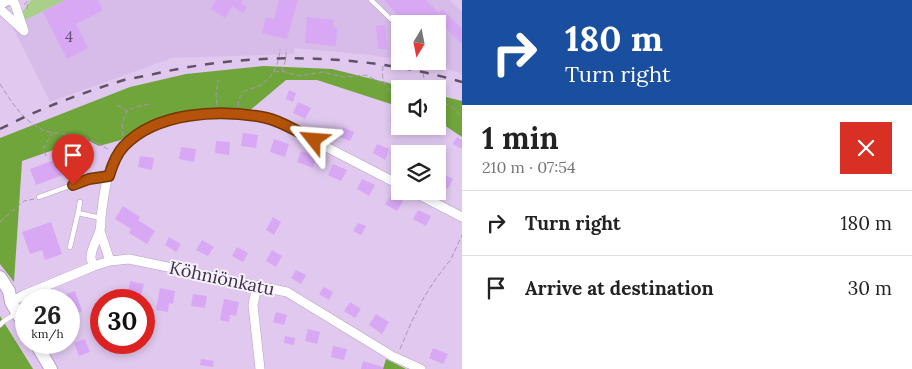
<!DOCTYPE html>
<html lang="en">
<head>
<meta charset="utf-8">
<style>
  :root { --surface:#fff; --page:#f6f6f6; --text:#222; --muted:#767676; --line:#e0e0e0 }
  body { margin:0; font-family:Lora,serif; background:var(--page); color:var(--text); height:100vh; display:flex; flex-direction:column; font-size:19px; white-space:nowrap }
  * { box-sizing:border-box; margin:0 }
  p { font-size:16px; color:var(--muted) }
  .icon { flex:none; width:28px; height:28px; fill:none; stroke:currentColor; stroke-width:2; stroke-linecap:round; stroke-linejoin:round }
  .map { position:relative; flex:1; overflow:hidden }
  .side { display:flex; flex-direction:column; background:var(--surface); width:450px }
  .side>* { flex:none }
  .hud { background:#1a4fa0; color:#fff; overflow:hidden }
  .needle { width:32px; rotate:190deg }
  .tools { position:absolute; left:391px; top:15px; display:grid; gap:10px }
  .tools a { display:grid; place-items:center; width:55px; height:55px; border-radius:0px; background:var(--surface); box-shadow:0 2px 8px #0003; font-size:25px }
  .speed { position:absolute; left:15px; top:289px; display:flex; gap:10px; font-size:25px; font-weight:700; text-align:center }
  .speed>* { display:grid; place-content:center; width:65px; height:65px; border-radius:50%; background:var(--surface); box-shadow:0 2px 8px #0003; line-height:1 }
  .speed small { font-size:12px; font-weight:400 }
  .speed .limit { border:8px solid #d22; background:#fff; color:#111 }
  .pin { position:absolute; display:grid; place-items:center; width:42px; height:42px; color:#fff; margin:-51px -21px; border-radius:50% 50% 50% 0; rotate:-45deg; box-shadow:0 0 5px #0007 }
  .pin .icon { rotate:45deg }
  .me { position:absolute; width:55px; margin:-28px; rotate:298deg; stroke-linejoin:round; filter:drop-shadow(0 0 4px #0008) }
  .turn { display:flex; align-items:center; gap:18px; height:105px; padding:0 20px; font-size:22px }
  .turn .icon { width:65px; height:65px; stroke-width:2.5 }
  .turn b { display:block; font-size:35px; line-height:42px }
  .round { display:grid; place-items:center; flex:none; width:52px; height:52px; border-radius:0px; background:var(--page) }
  .head { display:flex; align-items:center; justify-content:space-between; height:85px; padding:0 20px }
  h1 { font-size:30px; font-weight:700; line-height:38px }
  ul { padding:0; list-style:none }
  li { display:flex; align-items:center; gap:15px; height:65px; padding:0 20px; border-top:1px solid var(--line) }
  li div { flex:1 }
  li b { display:block; font-size:19px }
  li em { font-style:normal }
  main { display:flex; flex:1; min-height:0 }
  .map>svg:first-child { display:block }
  .built { fill:#d7bbe9 }
  .green { fill:#a8d089 }
  .forest { fill:#6fa53b }
  .building { fill:#d8a8f5 }
  .lines { fill:none; stroke-linecap:round; stroke-linejoin:round }
  .lane-casing { stroke:#b7a0c6; stroke-width:5.5 }
  .street-casing { stroke:#b7a0c6; stroke-width:10 }
  .secondary-casing { stroke:#b7a0c6; stroke-width:14 }
  .path { stroke:#aa96b6; stroke-width:1; stroke-dasharray:5 2.5; stroke-linecap:butt }
  .lane { stroke:#fff; stroke-width:4.5 }
  .street { stroke:#fff; stroke-width:9 }
  .secondary { stroke:#fff; stroke-width:12 }
  .rail { stroke:#5f5266; stroke-width:2.5; stroke-dasharray:9 9; stroke-linecap:butt }
  .route-casing { stroke:#753606; stroke-width:12 }
  .route { stroke:#b45309; stroke-width:9 }
  .labels { text-anchor:middle; dominant-baseline:central; stroke-width:4; stroke-linejoin:round; paint-order:stroke }
  .number-label { font-size:15px; fill:#63506f }
  .street-label { font-size:18px; fill:#3c3242; stroke:#f7f0fc }
</style>
</head>
<body>
<main>
<div class="map">
<svg width="462" height="369" viewBox="0 0 462 369">
  <rect width="100%" height="100%" fill="#e0c8ef"/>
  <path class="built" d="M56,0H450L462,12V74L442,67L408,61H438V24H400V60L371,55L295,48L294,54L172,58L50,102L10,22Z"/>
  <path class="green" d="M31,0H65L25,20L21,12L24,10Z"/>
  <path class="forest" d="M264,66L332,69L413,89H400V107L317,80H286L248,112L219,110L183,111L147,123L121,140L99,146L85,139L22,161L14,282L0,264V138L130,87L186,74Z
    M438,95L462,101V137L438,121Z
    M0,316L33,369H0Z
    M386,359L406,369H383Z"/>
  <path class="building" d="M65,0H98L103,10L76,24L88,48L67,59L43,12Z
    M216,0H243L241,3L247,7L243,13L232,6L225,18L211,9Z
    M279,0H298L287,39L262,33L266,17L274,19Z
    M384,0H426L439,13L442,9L462,29V44L441,23L438,27V24H435L429,18L423,24H406Z
    M307,17L334,20L333,27L337,28L336,46L305,43Z
    M385,25L387,49H378L376,26Z
    M289,90L296,93L293,102L286,99Z
    M298,102L311,108L305,119L293,113Z
    M391,113L400,114V124L390,122Z
    M343,127L354,132L350,141L338,136Z
    M243,133L258,135L256,148L241,146Z
    M457,137L462,140V149L453,144Z
    M274,139L289,144L285,157L270,152Z
    M216,141L230,142L229,155L215,153Z
    M377,144L389,149L385,160L373,153Z
    M181,147L196,149L194,162L179,159Z
    M84,149L90,165L36,185L30,169Z
    M301,151L317,156L313,168L297,162Z
    M140,156L154,158L152,170L138,167Z
    M333,164L347,170L341,181L328,175Z
    M438,174L443,177L444,175L453,179L448,189L438,184Z
    M362,179L375,185L369,196L357,189Z
    M391,195L403,201L397,211L385,204Z
    M123,206L140,217L138,220L155,231L147,244L129,233L131,229L115,219Z
    M418,210L431,216L426,226L413,219Z
    M273,217L281,222L274,235L266,230Z
    M51,222L62,254L45,260L42,250L30,254L22,232Z
    M358,223L366,226L361,235L353,231Z
    M169,237L181,244L176,252L165,245Z
    M202,240L214,247L208,256L196,250Z
    M237,247L248,253L243,262L232,256Z
    M272,250L282,256L276,267L266,261Z
    M296,270L306,275L301,284L291,278Z
    M130,281L144,284L141,295L128,293Z
    M324,287L333,292L329,300L319,294Z
    M160,288L175,291L173,304L169,303L168,312L156,310Z
    M75,291L82,311L69,316V300H53V299Z
    M193,294L207,296L205,308L191,306Z
    M224,299L239,302L236,316L230,315L229,322L220,320Z
    M350,302L361,309L355,318L344,311Z
    M276,312L287,315L284,325L273,322Z
    M376,314L389,322L382,334L369,325Z
    M308,329L320,332L317,344L305,341Z
    M285,336L295,338L294,345L284,343Z
    M85,339L90,352L79,356L74,343Z
    M333,346L347,349L344,360L331,357Z
    M433,348L448,354L443,364L429,358Z
    M201,359L214,361L213,367L200,365Z
    M363,361L383,367V369H361Z"/>
  <g class="lines">
    <g class="lane-casing">
      <path id="lane" d="M371,0L400,28
        M39,197L89,179L107,176
        M78,213L80,202
        M70,247L78,213L101,218
        M0,325L4,321L17,313"/>
    </g>
    <g class="street-casing">
      <path id="street" d="M11,0L15,4L24,31
        M0,9L22,29
        M412,191L462,217
        M100,231L110,261
        M94,266C93,264 92,262 91,259C90,249 98,239 100,230C101,226 101,222 101,218C104,194 106,165 124,146C155,112 219,110 262,117C268,118 274,121 280,123L400,185
        M257,286L253,305L260,369
        M11,302L24,295L94,266L110,261L129,259L287,292L392,356L421,369"/>
    </g>
    <g class="secondary-casing">
      <path id="secondary" d="M0,3L6,0
        M0,277L9,291L11,302L26,328
        M35,342L51,369"/>
    </g>
    <path class="path" d="M24,5L28,0
      M27,9L28,1
      M383,66C381,81 385,85 394,97L400,98
      M282,71L300,76L322,72L344,77L366,75L384,84
      M274,72L282,71L286,59V49
      M423,73L426,89
      M0,84C11,101 21,118 39,128C50,134 62,133 74,135C87,137 98,144 110,150
      M438,99L453,108L462,117
      M117,105L127,111L135,107L149,104
      M217,105L216,96L218,80
      M238,106C239,101 239,96 244,92C248,89 254,88 259,86C273,78 279,64 280,49
      M123,136L122,123L127,111
      M46,156L43,149L52,133
      M0,222L24,201L34,199
      M400,349L411,323L423,299L435,280L451,259L462,235"/>
    <use href="#lane" class="lane"/>
    <use href="#street" class="street"/>
    <use href="#secondary" class="secondary"/>
    <path class="rail" d="M0,129C18,120 37,111 55,104C78,95 101,87 124,80C134,78 144,76 154,74C254,51 363,53 462,82"/>
  </g>
  <g class="lines">
    <g class="route-casing">
      <path id="route" d="M73,185L89,179L109,176C112,166 116,154 124,146C156,112 219,109 262,117C280,120 298,132 314,140"/>
    </g>
    <use href="#route" class="route"/>
  </g>
  <g class="labels">
    <g class="number-label">
      <text x="69" y="36">4</text>
    </g>
    <g class="street-label">
      <text transform="translate(222 278) rotate(12)">Köhniönkatu</text>
    </g>
  </g>
</svg>
<div class="tools">
<a><svg class="needle" viewBox="-14 -14 28 28"><path d="M0-13l5 13h-10z" fill="#e53935"/><path d="M0 13l5-13h-10z" fill="#767676"/></svg></a>
<a><svg class="icon" aria-label="sound" viewBox="0 0 24 24"><path d="M4 9h4l5-4v14l-5-4H4zM17 9q2 3 0 6"/></svg></a>
<a><svg class="icon" aria-label="layers" viewBox="0 0 24 24"><path d="M12 4l9 5-9 5-9-5zM3 14l9 5 9-5"/></svg></a>
</div>
<div class="speed"><div>26<small>km/h</small></div><div class="limit">30</div></div>
<div class="pin" style="left:73px;top:185px;background:#d93025"><svg class="icon" aria-label="arrive" viewBox="0 0 24 24"><path d="M6 21V4h12l-3 4 3 4H6"/></svg></div>
<svg class="me" style="left:314px;top:140px" viewBox="-20 -20 40 40"><path d="M0-17L14 15 0 8-14 15z" fill="#b45309" stroke="#fff" stroke-width="4"/></svg>
</div>
<section class="side">
<div class="hud">
<div class="turn"><svg class="icon" aria-label="right" viewBox="0 0 24 24"><path d="M7 20v-9h11M14 6l5 5-5 5"/></svg><div><b>180 m</b>Turn right</div></div>
</div>
<div class="head"><div><h1>1 min</h1><p>210 m · 07:54</p></div><a class="round" style="background:#d93025;color:#fff"><svg class="icon" aria-label="close" viewBox="0 0 24 24"><path d="M6 6l12 12M18 6L6 18"/></svg></a></div>
<ul>
<li><svg class="icon" aria-label="right" viewBox="0 0 24 24"><path d="M7 20v-9h11M14 6l5 5-5 5"/></svg><div><b>Turn right</b></div><em>180 m</em></li>
<li><svg class="icon" aria-label="arrive" viewBox="0 0 24 24"><path d="M6 21V4h12l-3 4 3 4H6"/></svg><div><b>Arrive at destination</b></div><em>30 m</em></li>
</ul>
</section>
</main>
</body>
</html>
